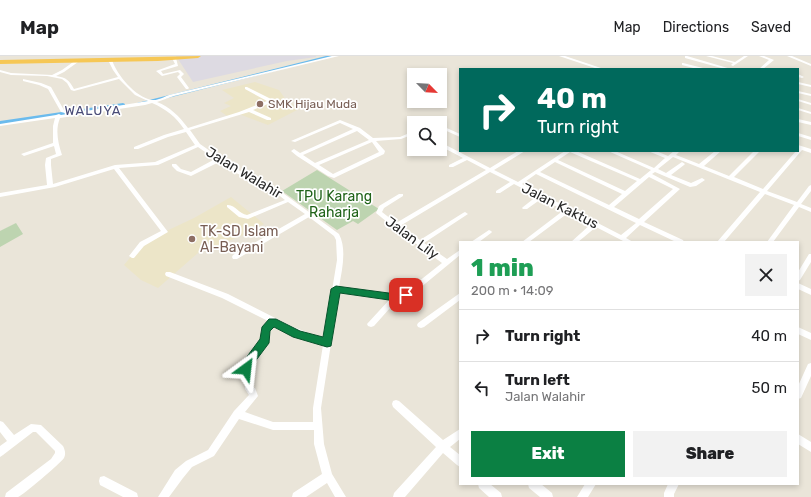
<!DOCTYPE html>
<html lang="en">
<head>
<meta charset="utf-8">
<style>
  :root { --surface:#fff; --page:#f2f2f2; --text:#202124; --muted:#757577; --line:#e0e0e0; --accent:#0b8043 }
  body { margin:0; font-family:Rubik,sans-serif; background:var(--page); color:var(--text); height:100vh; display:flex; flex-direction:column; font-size:15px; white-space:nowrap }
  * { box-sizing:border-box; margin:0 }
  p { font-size:13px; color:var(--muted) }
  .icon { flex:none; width:22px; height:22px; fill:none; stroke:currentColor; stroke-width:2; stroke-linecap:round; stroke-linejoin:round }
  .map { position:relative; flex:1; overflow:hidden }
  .drawer { position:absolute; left:459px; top:185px; width:340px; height:244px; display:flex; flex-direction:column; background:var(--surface); border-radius:0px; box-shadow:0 2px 6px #0003 }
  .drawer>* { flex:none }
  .hud { position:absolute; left:459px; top:12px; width:340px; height:84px; border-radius:0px; box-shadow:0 2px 6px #0003; background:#00695c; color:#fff; overflow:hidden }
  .needle { width:26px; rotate:114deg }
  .controls { position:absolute; left:407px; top:12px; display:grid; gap:8px }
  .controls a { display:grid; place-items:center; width:40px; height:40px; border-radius:0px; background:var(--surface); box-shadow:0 2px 6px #0003; font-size:20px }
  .pin { position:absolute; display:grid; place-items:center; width:34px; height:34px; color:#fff; margin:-17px; border-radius:8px; box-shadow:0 2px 6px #0006 }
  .me { position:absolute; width:44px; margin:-22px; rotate:30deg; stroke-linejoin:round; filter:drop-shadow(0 0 3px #0008) }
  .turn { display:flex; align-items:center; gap:14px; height:84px; padding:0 12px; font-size:18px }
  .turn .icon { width:52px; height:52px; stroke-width:2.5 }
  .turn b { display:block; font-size:28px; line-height:34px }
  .round { display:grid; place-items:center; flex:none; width:42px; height:42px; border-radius:0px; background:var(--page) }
  .overview { display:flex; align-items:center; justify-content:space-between; height:68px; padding:0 12px }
  h1 { font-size:24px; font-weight:800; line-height:30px; color:#1e9e55 }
  .cta { display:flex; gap:8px; margin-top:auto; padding:8px 12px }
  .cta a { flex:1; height:46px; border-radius:0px; background:var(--accent); color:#fff; font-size:16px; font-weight:800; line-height:46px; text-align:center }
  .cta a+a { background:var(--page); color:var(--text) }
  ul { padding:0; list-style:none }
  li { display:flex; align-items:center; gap:12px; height:52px; padding:0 12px; border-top:1px solid var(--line) }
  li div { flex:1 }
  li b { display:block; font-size:15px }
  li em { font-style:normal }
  header { display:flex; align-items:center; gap:24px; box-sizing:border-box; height:56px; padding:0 20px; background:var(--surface); border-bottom:1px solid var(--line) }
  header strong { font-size:19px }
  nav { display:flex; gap:22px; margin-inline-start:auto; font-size:14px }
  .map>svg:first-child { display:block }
  .industrial { fill:#dddae2 }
  .education { fill:#ece5c8 }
  .cemetery { fill:#bdd4b0 }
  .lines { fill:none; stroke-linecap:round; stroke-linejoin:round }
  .canal { fill:#6bbbed; fill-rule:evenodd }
  .minor { fill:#fff; fill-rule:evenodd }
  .trunk { fill:#f6c755; fill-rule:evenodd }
  .route { fill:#0b8043; stroke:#07532c }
  .education-dot { fill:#8d6e63; stroke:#fff; stroke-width:1.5 }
  .labels { text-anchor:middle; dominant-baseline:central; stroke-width:3.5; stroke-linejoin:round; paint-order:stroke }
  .far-education-label { font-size:12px; fill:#785e54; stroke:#fff; text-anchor:start }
  .far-quarter-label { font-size:13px; letter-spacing:1px; fill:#494b77; stroke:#fff }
  .street-label { font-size:14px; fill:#282828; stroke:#fff }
  .park-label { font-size:14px; fill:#206319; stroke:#fff }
  .education-label { font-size:14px; fill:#785e54; stroke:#fff; text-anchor:start }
</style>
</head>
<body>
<header>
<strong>Map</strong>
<nav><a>Map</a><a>Directions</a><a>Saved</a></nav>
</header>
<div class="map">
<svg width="811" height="441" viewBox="0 0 811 441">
  <rect width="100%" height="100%" fill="#eae5d9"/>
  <path class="industrial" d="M176,0H316V1L287,5L193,26Z"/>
  <path class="education" d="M255,26L279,34L286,44L299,53L268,69L239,58L230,62L220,55L231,50L224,47L234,42L222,34Z
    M231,141L264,168L244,179L198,197L158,232L141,224L124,209L143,186L194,162Z"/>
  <path class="cemetery" d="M317,114L379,153L358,168L353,165L337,174L282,135Z
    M16,167L23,178L0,191V175Z"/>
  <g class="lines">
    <path class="canal" d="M326,0H334L140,49L137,47Z
      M123,47L125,48V50L0,69V65Z"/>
    <path class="minor" d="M332,0H339L174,40L157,46C170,51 179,60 188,72L239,56L267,45L245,33V31H247L273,44V46L253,54L271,62V64H267L249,56L190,74L200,88L236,113L276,132L339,178C347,193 342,214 339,231L396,238L404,237L442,207L395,172L393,171L392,170L376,157L379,150L399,138H403V140L384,152L382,156L396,167L486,114L467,104L453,111H449V109L463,102L440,90V86L490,112L518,95H525L494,114L518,126L565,95H576L640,123L651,114L608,95H615L654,112L665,102L648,95H656L668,100L674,95H680L676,99L699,108L715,95H721L704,110L729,120L754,95H760L734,121L763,133L796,95H798V89L811,93V97L802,94L767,135L797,146L809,130L811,129V135L801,148L811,152V156L799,151L773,186H767L794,149L765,138L724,186H717L760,136L673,101L658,113L666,117L682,106L685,108L684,109L671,119L691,127L702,122L705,124L696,130L690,131L655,116L652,118L680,133L644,166L683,184L684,186H676L640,169L626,182L633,186H625L596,171L578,186H571L591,168L568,157L529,186H522L564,154L541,143L527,153H523L522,152L523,151L537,140L514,128L500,137H496V135L510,126L490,116L400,170L420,184L463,157L465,156L468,158L424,187L447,203L460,194V199L409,241L398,243L374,270L371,271L368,270L367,268L390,243L339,236L321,352L324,388L332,418L346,441H335L327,427L306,441H292L293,437L322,418L314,388V374H273L239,363L214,400L192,411L183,422L169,441H158L175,414L186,405L208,394L234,355L249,339L245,333V323L242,313L247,303L261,283V274L268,265L222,242L166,220L165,218L166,216H170L228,238L291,270L324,283L337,204L336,184L334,180L309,161L237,203H233L232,201L233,199L305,158L288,146L248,163L239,161L227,151V149C235,148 239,158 247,159L285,144L272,134L232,115L219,106L191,120L177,115L172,110V108H176L181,113L191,116L215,103L198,91L158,109L119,112L168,176L144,190L134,202H132L129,200L140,186L161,175L114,113L55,131L0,141V137L47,129L45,109L46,102L56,98L54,90L24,100L21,98L53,87V70L55,62L0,70V68L56,59L59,58L61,59L148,45L135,39L119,23L74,35L71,34L67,27L62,23L47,20L11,19L0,16V14L11,17L52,19L62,14L76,4H78V6L64,16L56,20C67,22 69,24 74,33L118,21L113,14L108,4L110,3L112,4C117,19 135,41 152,44C158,45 167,39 173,38ZM152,47C166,53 176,61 184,73L164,79L134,91V93H138L168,81L186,76L195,89L155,106L115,109L53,128L51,109V103L62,99C58,87 55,74 60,62L145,49ZM570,96L637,125L625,135L558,104ZM555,106L622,138L609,149L540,116ZM536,118L636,167L621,179L522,128ZM649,121L673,133L639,163L614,151ZM274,269L298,280L323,289L313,352V366H273L245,356L258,340L255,332L253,331V323L250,313L268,286L269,284V275Z
      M559,0H565L604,13H598Z
      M685,0H687L731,13H725L685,2Z
      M706,0H712L735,6L744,0H748L733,10L731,9L733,7Z
      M759,0H764L774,4L763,13H759L769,4Z
      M787,0H792L811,8V10Z
      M174,1L176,2L178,10L161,15L163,18L180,14L184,18L181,21L189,32L188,33H186L177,21L180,18L178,16L162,20L156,15L175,8L172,2Z
      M683,7L703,12L704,13H697L682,9V7Z
      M798,18L804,21L802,22L798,21Z
      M23,23L41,27L51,31L65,56V57L61,56L48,33L39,29L23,25Z
      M798,26L811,29V31L798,28Z
      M798,35L811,38V40L798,37Z
      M798,43L811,47V49L798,45Z
      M798,52L811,56V58L798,54Z
      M798,63L811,66V69L798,66Z
      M340,64L360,72L373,82L400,81L414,75V78L401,83L376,85L385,95L384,98L334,122L328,120L297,100L291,95L294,93L300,97L353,73L340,67L295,86L291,85ZM357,75L369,84L315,107L303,99ZM372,86L379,96L333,118L319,109Z
      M440,69L460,78V81L440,72Z
      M798,77L811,81V84L798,80Z
      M489,174L491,175L492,176L491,177L479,186H471Z
      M809,198H811V206L800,224L798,225V216Z
      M798,227L811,233V239L798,233Z
      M460,237V244L424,271L421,272L418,271L417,269L418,267Z
      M798,271L811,277V284L798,278Z
      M811,307V320L801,342L798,343V330L808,308Z
      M396,344L399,345L443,384L460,373V383L450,391L460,399V411L457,409L443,397L405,441H393L394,437L436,391L393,351L392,348L393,345Z
      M0,365L3,366L14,379L31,368L41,369L63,390C65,394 66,398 64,402C61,407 22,440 18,441C14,441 9,441 5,441L6,437L51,403L55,397V395L36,376H33L3,399L0,401V390L7,385L0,376Z
      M798,378L811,386V396L798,388Z
      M104,420L137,437L138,441H123L100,429L99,425L100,421Z
      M478,428H490L501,437L502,441H489L479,432Z
      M528,428H541L552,437L553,441H540L529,432Z
      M585,428H596L588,441H577Z
      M668,428H679L674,438V441H664V437Z"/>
    <path class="trunk" d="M201,0L198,2L158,5L0,8V4Z"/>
  </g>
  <path class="route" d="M336,230L396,238L406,235L411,239L409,242L396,245L340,237L331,290L327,291L293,281L274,271L270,275L269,287L254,307L250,316L246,317L243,316L241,313L246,302L260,283L262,271L269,263H276L300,275L323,281L331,233Z"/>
  <g class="education-dot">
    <circle cx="260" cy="48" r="4"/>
    <circle cx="192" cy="183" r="4"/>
  </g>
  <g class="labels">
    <g class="far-education-label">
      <text x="268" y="48">SMK Hijau Muda</text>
    </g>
    <g class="far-quarter-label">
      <text x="93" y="54">WALUYA</text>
    </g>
    <g class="street-label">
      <text transform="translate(244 117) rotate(31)">Jalan Walahir</text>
      <text transform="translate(560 150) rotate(27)">Jalan Kaktus</text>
      <text transform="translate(412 182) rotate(36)">Jalan Lily</text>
    </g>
    <g class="park-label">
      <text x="334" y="140">TPU Karang<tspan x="334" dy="16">Raharja</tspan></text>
    </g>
    <g class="education-label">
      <text x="200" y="175">TK-SD Islam<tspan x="200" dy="16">Al-Bayani</tspan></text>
    </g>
  </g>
</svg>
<div class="controls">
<a><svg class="needle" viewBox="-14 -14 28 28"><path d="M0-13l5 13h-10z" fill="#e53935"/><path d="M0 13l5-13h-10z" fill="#757577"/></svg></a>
<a><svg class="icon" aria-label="search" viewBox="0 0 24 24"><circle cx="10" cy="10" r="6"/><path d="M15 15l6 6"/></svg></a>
</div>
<div class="pin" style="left:406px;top:239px;background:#d93025"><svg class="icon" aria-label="arrive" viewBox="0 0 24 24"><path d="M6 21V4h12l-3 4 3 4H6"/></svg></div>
<svg class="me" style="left:246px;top:313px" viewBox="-20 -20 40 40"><path d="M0-17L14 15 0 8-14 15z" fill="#0b8043" stroke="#fff" stroke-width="4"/></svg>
<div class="hud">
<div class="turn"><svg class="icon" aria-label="right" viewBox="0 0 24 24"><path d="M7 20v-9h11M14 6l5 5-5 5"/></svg><div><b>40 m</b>Turn right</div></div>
</div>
<section class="drawer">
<div class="overview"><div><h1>1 min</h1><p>200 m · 14:09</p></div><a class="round"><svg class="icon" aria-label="close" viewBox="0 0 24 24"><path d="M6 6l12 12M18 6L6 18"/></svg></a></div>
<ul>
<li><svg class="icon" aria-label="right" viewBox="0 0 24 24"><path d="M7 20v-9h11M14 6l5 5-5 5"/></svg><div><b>Turn right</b></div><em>40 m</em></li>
<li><svg class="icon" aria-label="left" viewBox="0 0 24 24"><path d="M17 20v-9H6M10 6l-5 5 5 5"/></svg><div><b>Turn left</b><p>Jalan Walahir</p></div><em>50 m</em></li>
</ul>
<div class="cta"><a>Exit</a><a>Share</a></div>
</section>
</div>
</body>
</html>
